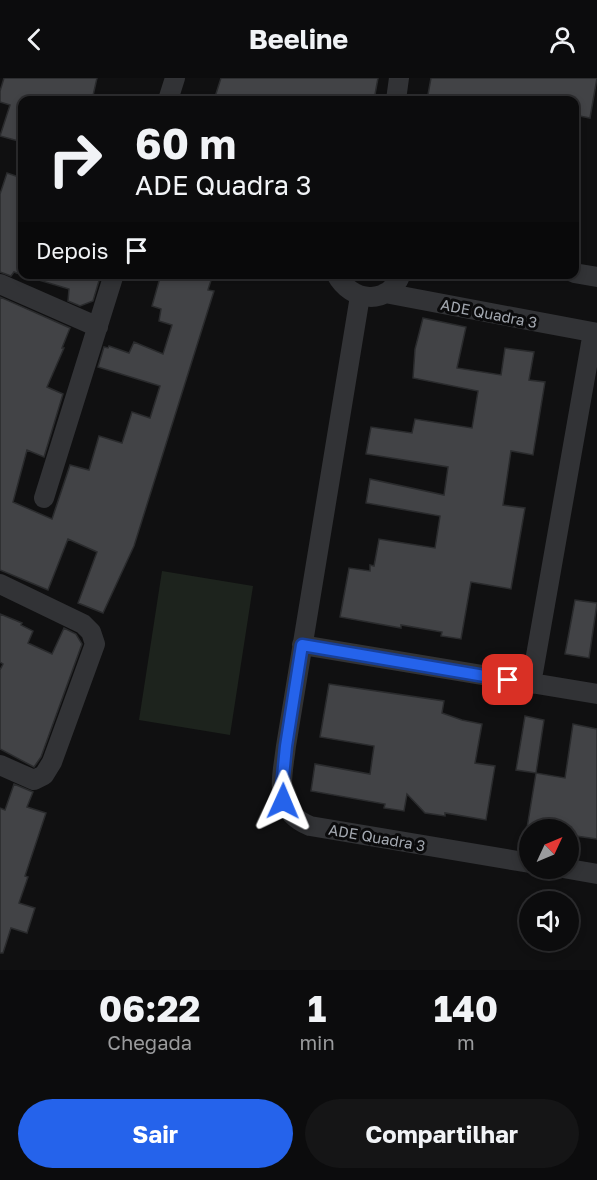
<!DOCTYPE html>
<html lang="pt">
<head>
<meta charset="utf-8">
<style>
  :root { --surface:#0c0c0d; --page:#151516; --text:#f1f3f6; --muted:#9a9b9d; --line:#2c2c2e; --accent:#2563eb }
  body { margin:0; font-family:"Golos Text",sans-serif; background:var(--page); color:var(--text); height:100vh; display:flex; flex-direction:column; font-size:22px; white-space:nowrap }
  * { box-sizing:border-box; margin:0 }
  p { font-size:20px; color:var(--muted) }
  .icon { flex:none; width:33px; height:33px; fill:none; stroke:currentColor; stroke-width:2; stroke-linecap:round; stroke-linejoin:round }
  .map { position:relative; height:892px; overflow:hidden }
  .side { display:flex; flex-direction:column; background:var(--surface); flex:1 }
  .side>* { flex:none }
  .banner { position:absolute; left:18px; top:18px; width:561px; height:183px; border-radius:12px; box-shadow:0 3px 9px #0003,0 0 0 2px var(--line); background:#0c0c0d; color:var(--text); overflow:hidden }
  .needle { width:39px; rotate:46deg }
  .fabs { position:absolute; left:519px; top:741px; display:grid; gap:12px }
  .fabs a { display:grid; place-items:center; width:60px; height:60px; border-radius:50%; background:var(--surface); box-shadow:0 3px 9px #0003,0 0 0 2px var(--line); font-size:30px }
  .pin { position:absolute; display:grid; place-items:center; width:51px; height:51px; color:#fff; margin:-26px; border-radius:12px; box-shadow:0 3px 9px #0006 }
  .me { position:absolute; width:66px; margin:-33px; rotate:1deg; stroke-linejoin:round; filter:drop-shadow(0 0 4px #0008) }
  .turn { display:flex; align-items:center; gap:21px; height:126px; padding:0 18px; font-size:27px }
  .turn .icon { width:78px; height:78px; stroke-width:2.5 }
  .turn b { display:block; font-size:42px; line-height:51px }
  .then { display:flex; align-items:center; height:57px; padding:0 18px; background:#0003; gap:12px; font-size:22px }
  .eta { display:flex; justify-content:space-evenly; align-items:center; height:102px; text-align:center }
  .eta b { font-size:36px; font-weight:700; line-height:42px }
  .primary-button { display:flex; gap:12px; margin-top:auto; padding:12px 18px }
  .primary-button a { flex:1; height:69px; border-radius:36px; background:var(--accent); color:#fff; font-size:24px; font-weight:700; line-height:69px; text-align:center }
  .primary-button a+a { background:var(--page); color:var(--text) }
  header { display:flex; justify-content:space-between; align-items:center; height:78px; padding:0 18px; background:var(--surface); font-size:27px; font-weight:700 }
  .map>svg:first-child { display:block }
  .green { fill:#1d231d }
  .building { fill:#424346; stroke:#2a2b2d; stroke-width:1.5 }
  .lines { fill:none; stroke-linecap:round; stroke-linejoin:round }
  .minor { stroke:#323336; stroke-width:20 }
  .route-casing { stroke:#184099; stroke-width:15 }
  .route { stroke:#2563eb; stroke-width:10 }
  .labels { text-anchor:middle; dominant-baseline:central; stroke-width:6; stroke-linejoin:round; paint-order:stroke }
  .street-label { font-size:15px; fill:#a3a8b0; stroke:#0b0b0c }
</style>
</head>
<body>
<header><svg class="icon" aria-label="back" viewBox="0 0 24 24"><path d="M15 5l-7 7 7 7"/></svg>Beeline<svg class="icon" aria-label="person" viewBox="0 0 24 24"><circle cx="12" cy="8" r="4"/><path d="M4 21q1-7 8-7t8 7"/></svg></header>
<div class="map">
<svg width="597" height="892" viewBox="0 0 597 892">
  <rect width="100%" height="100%" fill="#101011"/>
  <path class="green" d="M162,493L253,508L230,657L139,642Z"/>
  <path class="building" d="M4,0H97L92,22H22V64L0,58L10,27L0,24V13Z
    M221,0H378L374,22H214Z
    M431,0H597L590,40L574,37V22H427Z
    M7,95L22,100V197L14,194L11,198L0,194V116Z
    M33,196H101L93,223L80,228L68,223L69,211L32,200Z
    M161,196H213L208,212L214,213L134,468L103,535L78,525L97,474L68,461L48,512L0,492V219L70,250L62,270H64L47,309L63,316L44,379L27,372L13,424L52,441L70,387L89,392L99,358L122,365L132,334L150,340L160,308L98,289L104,269L108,270L109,268L129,275L134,264L163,276L172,247L159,243L161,231L152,228Z
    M423,240L466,249L457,290L501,297L505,270L534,274L529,302L545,304L533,377L511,373L503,427L525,430L511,511L471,504L461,561L441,558L442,554L401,547V550L340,539L349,490L370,493V487L374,488L379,461L435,470L440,438L366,425L370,401L444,417L448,389L366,376L371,349L412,355L415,341L472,350L478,313L413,300L415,271Z
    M575,522L597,525L589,580L565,576Z
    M0,536L22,545L21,547L33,553L28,565L52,576L64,550L76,556L82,566L41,679L34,689L0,671V592L3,586L0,584Z
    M329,606L444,623L442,635L462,642L482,646L475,685L495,688L486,742L445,735V738L425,735L407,716L404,733L384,730L385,726L311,713L315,686L370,696L374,668L320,659Z
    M525,638L544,642L536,695L516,692Z
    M573,646L597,651V761L569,757L570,752L527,750L536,695L565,700Z
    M14,706L33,714L27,729L46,735L25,798L28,799L19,825L35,830L27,855L11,850L3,875H0V730L5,732Z"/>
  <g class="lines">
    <path class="minor" d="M168,22L175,0
      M396,22L399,0
      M574,195L597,199
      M336,196C351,224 388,229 401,196
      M0,206L98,249
      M385,215L597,255
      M360,218L286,668C282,702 272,732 310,748L530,785
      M44,420L114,196
      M0,506L83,546L91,554L95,566L52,684L44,697L34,702L0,687
      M302,567L597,616
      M531,606L593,254
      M563,790L597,796"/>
  </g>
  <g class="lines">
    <g class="route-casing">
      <path id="route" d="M283,723L282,709L286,668L302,567L508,602"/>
    </g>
    <use href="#route" class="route"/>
  </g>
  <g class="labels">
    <g class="street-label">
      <text transform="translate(489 235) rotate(11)">ADE Quadra 3</text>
      <text transform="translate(377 759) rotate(10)">ADE Quadra 3</text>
    </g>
  </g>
</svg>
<div class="fabs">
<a><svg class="needle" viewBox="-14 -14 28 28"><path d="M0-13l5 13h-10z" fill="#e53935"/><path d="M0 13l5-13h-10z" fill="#9a9b9d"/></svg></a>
<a><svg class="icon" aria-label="sound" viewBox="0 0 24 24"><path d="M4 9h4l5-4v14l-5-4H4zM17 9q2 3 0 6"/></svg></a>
</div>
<div class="pin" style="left:508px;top:602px;background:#d93025"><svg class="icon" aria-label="arrive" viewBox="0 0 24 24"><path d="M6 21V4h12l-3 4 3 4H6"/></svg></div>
<svg class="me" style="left:283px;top:723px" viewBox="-20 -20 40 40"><path d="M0-17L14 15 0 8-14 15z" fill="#2563eb" stroke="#fff" stroke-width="4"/></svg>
<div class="banner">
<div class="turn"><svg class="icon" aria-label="right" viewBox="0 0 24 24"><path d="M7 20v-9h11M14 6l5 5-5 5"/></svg><div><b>60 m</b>ADE Quadra 3</div></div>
<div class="then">Depois<svg class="icon" aria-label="arrive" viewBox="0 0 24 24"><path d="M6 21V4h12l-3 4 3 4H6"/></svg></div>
</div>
</div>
<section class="side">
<div class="eta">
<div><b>06:22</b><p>Chegada</p></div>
<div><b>1</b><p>min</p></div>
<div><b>140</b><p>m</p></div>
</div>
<div class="primary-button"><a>Sair</a><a>Compartilhar</a></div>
</section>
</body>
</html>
